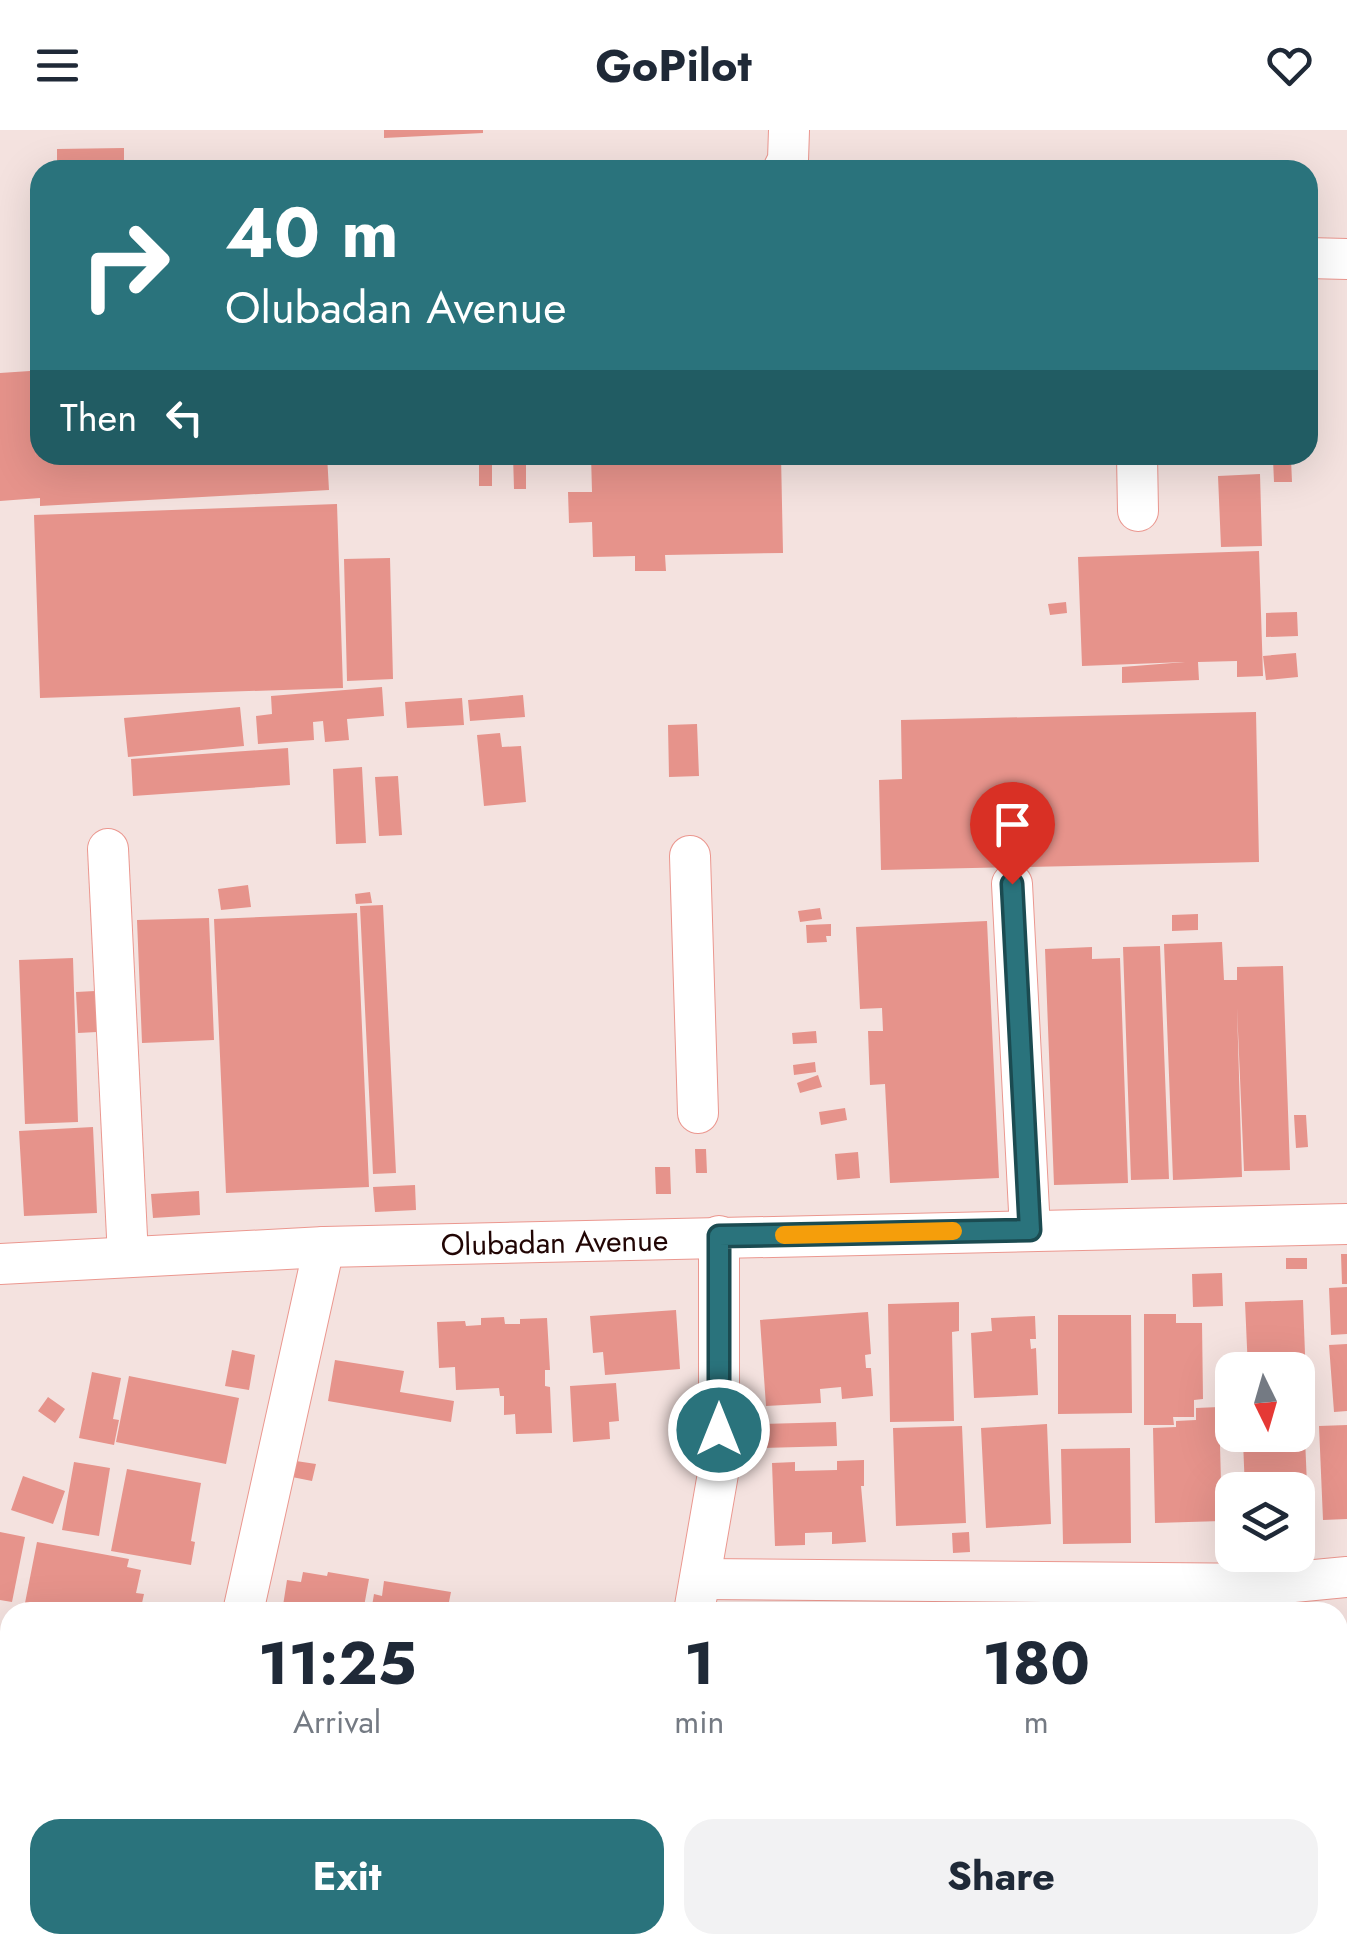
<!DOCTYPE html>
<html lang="en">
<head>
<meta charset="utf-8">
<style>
  :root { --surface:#fff; --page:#f2f2f3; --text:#1f2937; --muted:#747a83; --accent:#2a737c }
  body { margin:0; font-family:Jost,sans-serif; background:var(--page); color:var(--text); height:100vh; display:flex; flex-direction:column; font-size:38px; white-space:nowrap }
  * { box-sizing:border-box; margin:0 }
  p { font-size:32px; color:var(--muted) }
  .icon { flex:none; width:55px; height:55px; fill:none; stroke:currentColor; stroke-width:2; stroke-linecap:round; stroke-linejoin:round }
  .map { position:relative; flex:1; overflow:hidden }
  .drawer { position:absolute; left:0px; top:1472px; width:1348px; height:352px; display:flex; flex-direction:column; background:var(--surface); border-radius:30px 30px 0 0; box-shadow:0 10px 40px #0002 }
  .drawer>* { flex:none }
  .hud { position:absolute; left:30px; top:30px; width:1288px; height:305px; border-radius:30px; box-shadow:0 10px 40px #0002; background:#2a737c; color:#fff; overflow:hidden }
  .needle { width:65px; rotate:175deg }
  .controls { position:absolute; left:1215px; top:1222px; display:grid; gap:20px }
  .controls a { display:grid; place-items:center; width:100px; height:100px; border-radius:20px; background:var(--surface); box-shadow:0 10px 40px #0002; font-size:50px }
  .pin { position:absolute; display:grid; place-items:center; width:85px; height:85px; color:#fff; margin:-102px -42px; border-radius:50% 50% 50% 0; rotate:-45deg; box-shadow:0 0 10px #0007 }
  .pin .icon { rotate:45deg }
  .me { position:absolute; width:110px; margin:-55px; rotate:0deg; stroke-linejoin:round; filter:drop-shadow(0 0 8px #0008) }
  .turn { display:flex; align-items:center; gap:35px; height:210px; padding:0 30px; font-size:45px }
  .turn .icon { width:130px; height:130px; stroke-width:2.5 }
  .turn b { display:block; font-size:70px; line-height:85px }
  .then { display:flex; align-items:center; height:95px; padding:0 30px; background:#0003; gap:20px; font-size:38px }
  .eta { display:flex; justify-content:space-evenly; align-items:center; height:170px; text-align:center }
  .eta b { font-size:60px; font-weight:700; line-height:70px }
  .primary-button { display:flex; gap:20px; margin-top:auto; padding:20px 30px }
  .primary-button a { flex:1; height:115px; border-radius:30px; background:var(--accent); color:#fff; font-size:40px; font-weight:700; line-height:115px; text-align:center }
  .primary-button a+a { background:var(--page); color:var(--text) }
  header { display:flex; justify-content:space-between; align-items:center; height:130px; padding:0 30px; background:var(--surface); font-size:45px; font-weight:700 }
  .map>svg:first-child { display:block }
  .building { fill:#e6938b }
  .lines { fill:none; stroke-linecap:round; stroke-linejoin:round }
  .minor-casing { stroke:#eb978f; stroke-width:42 }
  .minor { stroke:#fff; stroke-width:40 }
  .route-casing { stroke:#1b4b51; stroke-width:25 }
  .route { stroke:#2a737c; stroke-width:18 }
  .slow { stroke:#f59e0b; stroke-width:18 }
  .labels { text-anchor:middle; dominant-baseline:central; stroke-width:10; stroke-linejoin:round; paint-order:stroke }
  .street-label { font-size:30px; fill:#210504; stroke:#f4e2df }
</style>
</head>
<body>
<header><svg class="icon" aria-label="menu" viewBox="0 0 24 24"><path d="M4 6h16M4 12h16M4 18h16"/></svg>GoPilot<svg class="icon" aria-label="heart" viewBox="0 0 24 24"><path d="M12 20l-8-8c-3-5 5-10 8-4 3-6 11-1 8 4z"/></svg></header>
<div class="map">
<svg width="1347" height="1823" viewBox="0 0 1347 1823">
  <rect width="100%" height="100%" fill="#f4e2df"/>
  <path class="building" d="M384,0H483V3L384,8Z
    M124,18V40H57V19Z
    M35,159H40V219H37Z
    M31,221H40V298H35Z
    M30,241L36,327L35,303H40V325H327L329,360L40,376V368L0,371V243Z
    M479,325H492V356H479Z
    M513,325H526V359H514Z
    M591,325H781L783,423L665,425L666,441H635V426L593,427L592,392L569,393L568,362H592Z
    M1218,325H1267V331L1218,333Z
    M1273,329H1291L1292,352H1274Z
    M1260,344L1262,416L1221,417L1218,346Z
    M337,374L343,558L40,568L34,385Z
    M1259,421L1263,546L1237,547V531L1198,532L1199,550L1122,553V537L1185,532L1082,536L1078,427Z
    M390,428L393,549L347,551L344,429Z
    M1066,472L1067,483L1050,485L1048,474Z
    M1297,482L1298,506L1266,507V483Z
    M1296,523L1298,547L1266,550L1263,526Z
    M382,557L384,586L347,589L349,610L325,612L323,591L313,592L314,610L258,614L256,586L272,584L271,566Z
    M523,565L525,587L470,591L468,570Z
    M462,568L464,595L407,598L405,572Z
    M240,577L244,616L128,627L124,588Z
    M1256,582L1259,732L881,740L879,650L902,649L901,590Z
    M697,594L699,646L669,647L668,595Z
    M500,603L502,617L521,616L526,672L484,676L477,605Z
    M288,618L290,655L133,666L131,629Z
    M362,637L366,713L336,714L333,639Z
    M398,646L402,705L379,706L375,647Z
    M248,755L251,777L221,780L218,759Z
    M370,762L372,773L356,774L355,764Z
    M383,775L396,1043L373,1044L360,776Z
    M820,778L822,789L800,792L798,781Z
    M357,783L369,1057L226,1063L214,789Z
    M1198,784V800L1172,801V785Z
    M209,788L214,910L142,913L137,790Z
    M987,791L999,1048L890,1053L885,954L870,955L868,901H883L882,878L860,879L856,797Z
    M831,794V806H826L827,812L807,813L806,795Z
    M1222,812L1224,850H1237V837L1283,836L1290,1040L1244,1041L1237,878L1242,1047L1173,1050L1164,814Z
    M1160,816L1169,1049L1131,1050L1123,817Z
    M1092,817V829L1120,828L1128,1053L1054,1055L1045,819Z
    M73,828L78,992L25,994L19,830Z
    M95,861L97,902L78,903L76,862Z
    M816,901L817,913L793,914L792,903Z
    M815,932L816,942L794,945L793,935Z
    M818,945L822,957L800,963L797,953Z
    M845,978L847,990L821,995L819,982Z
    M1294,985H1306L1308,1017L1296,1018Z
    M93,997L97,1083L24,1086L19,1001Z
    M695,1019H706L707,1043H696Z
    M858,1022L860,1048L837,1050L835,1024Z
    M655,1037H670L671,1064H656Z
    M415,1055L416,1080L375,1082L373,1057Z
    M199,1061L200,1085L153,1088L151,1064Z
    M1341,1124H1347V1154H1342Z
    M1286,1128H1307V1139H1286Z
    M1222,1143L1223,1176L1193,1177L1192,1144Z
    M1347,1157V1204L1331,1205L1329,1158Z
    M1303,1170L1307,1278L1298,1279V1240H1248L1245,1172Z
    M959,1172V1201L952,1202L954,1291L890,1292L888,1174Z
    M676,1180L680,1239L605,1245L603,1222L593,1223L590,1186Z
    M868,1182L871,1224L865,1225L866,1238H871L873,1266L842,1269L841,1257L820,1259L821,1273L766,1276L760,1190Z
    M1144,1184H1176V1193H1202L1203,1269L1194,1270V1287H1173L1174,1295H1144Z
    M1058,1185H1131L1132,1283L1058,1284Z
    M1035,1186L1036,1209H1030L1031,1219L1036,1218L1038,1265L974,1268L971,1203L992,1201L991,1188Z
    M504,1187L505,1194H520V1189L547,1188L550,1240H545V1256L550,1257L552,1303L516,1304L515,1284L504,1285V1266H500L499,1258L456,1260L455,1237L439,1238L437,1192L465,1191L466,1196L481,1195V1188Z
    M1347,1214V1281L1334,1282L1329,1215Z
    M232,1220L255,1225L249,1260L225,1256Z
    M335,1230L404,1241L400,1262L454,1271L451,1292L328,1271Z
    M92,1242L121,1248L113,1289L119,1290L114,1315L79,1308Z
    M129,1246L239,1268L226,1334L116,1312Z
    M616,1253L619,1291L609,1292L610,1309L573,1312L570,1256Z
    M48,1267L65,1279L55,1293L38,1281Z
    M1219,1277L1222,1391L1155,1393L1153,1298L1176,1297V1291L1196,1290V1278Z
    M836,1292L837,1316L760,1318V1294Z
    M1047,1294L1051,1394L986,1398L981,1298Z
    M1347,1295V1389L1323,1390L1319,1296Z
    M962,1296L966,1393L896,1396L893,1298Z
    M1305,1308L1309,1402L1298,1403V1360H1245L1243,1311Z
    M1130,1318L1131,1413L1063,1414L1061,1319Z
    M864,1330V1356H861L866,1412L832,1414V1402L805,1403V1415L775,1416L772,1333L795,1332V1341L837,1340V1331Z
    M296,1331L316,1334L312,1351L292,1347Z
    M74,1332L110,1338L99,1406L62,1400Z
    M127,1339L201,1353L191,1411L195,1412L191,1435L111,1421Z
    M23,1346L65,1361L53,1394L11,1380Z
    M0,1402L25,1407L12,1472L0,1470Z
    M969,1402L970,1422L953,1423L952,1403Z
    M37,1412L129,1429L127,1437L141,1440L136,1463L144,1464L140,1482H48L49,1478L25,1473Z
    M303,1442L327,1446L328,1442L369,1449L363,1482H282L287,1450L301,1452Z
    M384,1451L451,1462L447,1482H371L374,1464L382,1466Z
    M476,1475L518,1480L517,1482H475Z
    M0,1809L10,1811V1815H22L21,1823H0Z
    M179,1815H226L225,1823H178Z
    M244,1815H293L292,1823H243Z
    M322,1815H395L394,1823H321Z
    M656,1815H711L708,1823H653Z
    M755,1815H810L808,1823H752Z
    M1114,1815L1112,1823H1048L1024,1816Z
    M1297,1815L1347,1816V1823H1295Z"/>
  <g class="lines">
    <g class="minor-casing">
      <g id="minor">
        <path d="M783,40L788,30L789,0"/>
        <path d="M1308,128L1347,129"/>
        <path d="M1137,325L1138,381"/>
        <path d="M108,719L128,1127"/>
        <path d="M690,726L698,983"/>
        <path d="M1012,754L1030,1100"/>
        <path id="s1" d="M0,1134L324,1117L1347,1094"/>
        <path d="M702,1449L1273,1454L1347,1447"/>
        <path d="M243,1482L324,1117"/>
        <path d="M694,1482L719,1338V1106"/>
        <path d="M0,1645L10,1647"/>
        <path d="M151,1823L153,1815"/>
        <path d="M601,1823L603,1815"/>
        <path d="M732,1823L734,1815"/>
      </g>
    </g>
    <use href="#minor" class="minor"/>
  </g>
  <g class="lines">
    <g class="route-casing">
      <path id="route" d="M719,1300V1106L1030,1100L1012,754"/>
    </g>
    <use href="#route" class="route"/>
    <path class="slow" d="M784,1105L953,1101"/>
  </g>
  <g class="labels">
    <g class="street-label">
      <text stroke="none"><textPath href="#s1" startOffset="555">Olubadan Avenue</textPath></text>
    </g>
  </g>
</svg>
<div class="controls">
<a><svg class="needle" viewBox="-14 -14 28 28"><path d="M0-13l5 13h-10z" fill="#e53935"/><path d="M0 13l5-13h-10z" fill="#747a83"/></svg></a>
<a><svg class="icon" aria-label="layers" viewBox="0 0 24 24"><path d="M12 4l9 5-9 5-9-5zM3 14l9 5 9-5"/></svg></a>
</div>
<div class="pin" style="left:1012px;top:754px;background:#d93025"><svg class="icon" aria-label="arrive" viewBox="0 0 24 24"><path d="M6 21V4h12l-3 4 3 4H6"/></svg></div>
<svg class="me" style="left:719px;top:1300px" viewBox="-20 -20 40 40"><circle r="17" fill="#2a737c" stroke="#fff" stroke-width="3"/><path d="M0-11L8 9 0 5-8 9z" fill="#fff"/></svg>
<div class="hud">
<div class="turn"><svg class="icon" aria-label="right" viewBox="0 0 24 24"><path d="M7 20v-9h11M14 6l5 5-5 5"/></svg><div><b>40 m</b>Olubadan Avenue</div></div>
<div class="then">Then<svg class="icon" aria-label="left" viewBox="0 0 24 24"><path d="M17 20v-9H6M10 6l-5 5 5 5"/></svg></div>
</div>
<section class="drawer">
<div class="eta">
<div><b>11:25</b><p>Arrival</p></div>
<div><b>1</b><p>min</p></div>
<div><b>180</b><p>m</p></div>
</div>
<div class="primary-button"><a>Exit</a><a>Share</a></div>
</section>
</div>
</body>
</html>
